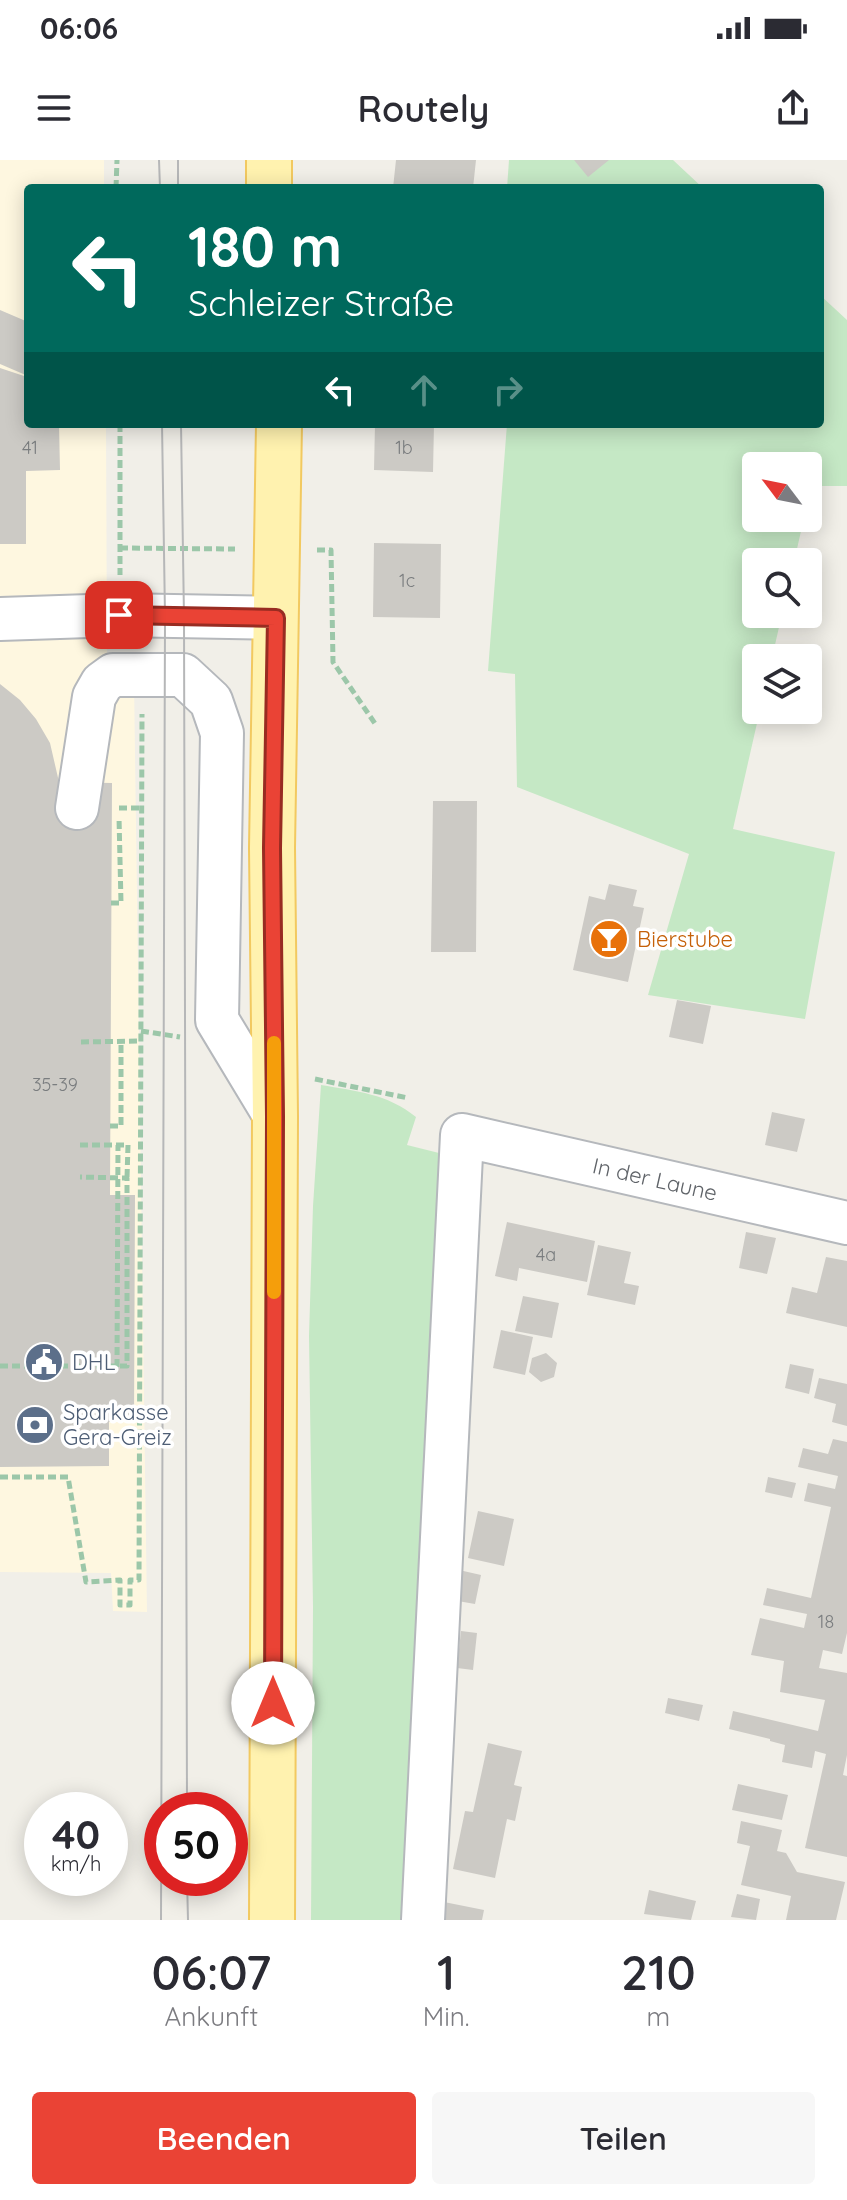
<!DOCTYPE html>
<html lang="de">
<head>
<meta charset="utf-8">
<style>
  :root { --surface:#fff; --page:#f7f7f7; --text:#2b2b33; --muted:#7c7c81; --accent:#ea4335 }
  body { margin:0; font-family:Quicksand,sans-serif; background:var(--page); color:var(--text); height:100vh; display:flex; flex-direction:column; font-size:30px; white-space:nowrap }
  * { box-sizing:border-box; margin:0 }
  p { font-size:26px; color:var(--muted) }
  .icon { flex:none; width:44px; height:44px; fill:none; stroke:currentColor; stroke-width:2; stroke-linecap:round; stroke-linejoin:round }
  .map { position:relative; height:1760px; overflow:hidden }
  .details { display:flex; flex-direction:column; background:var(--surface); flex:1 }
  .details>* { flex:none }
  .hud { position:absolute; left:24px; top:24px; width:800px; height:244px; border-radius:8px; box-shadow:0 4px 20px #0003; background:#00695c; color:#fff; overflow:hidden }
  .needle { width:52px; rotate:302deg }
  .buttons { position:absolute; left:742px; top:292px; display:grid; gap:16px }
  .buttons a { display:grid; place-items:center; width:80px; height:80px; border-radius:8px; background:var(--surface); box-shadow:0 4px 20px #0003; font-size:40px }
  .speed { position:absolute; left:24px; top:1632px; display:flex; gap:16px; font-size:40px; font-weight:700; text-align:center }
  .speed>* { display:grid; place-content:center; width:104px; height:104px; border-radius:50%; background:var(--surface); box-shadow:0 4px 20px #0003; line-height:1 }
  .speed small { font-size:20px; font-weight:400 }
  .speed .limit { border:12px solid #d22; background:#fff; color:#111 }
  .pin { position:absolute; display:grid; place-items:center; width:68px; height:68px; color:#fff; margin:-34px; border-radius:16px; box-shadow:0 4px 12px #0006 }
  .me { position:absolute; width:88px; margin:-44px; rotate:0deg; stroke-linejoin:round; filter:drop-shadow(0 0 6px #0008) }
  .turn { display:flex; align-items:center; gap:28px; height:168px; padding:0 32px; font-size:36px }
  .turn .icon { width:104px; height:104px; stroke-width:2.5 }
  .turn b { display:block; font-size:56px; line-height:68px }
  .lanes { display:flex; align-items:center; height:76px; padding:0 32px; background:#0003; justify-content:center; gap:40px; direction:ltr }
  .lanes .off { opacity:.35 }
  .eta { display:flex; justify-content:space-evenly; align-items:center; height:136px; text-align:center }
  .eta b { font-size:48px; font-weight:600; line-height:56px }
  .action { display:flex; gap:16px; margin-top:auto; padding:16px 32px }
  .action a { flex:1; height:92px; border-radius:8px; background:var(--accent); color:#fff; font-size:32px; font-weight:600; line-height:92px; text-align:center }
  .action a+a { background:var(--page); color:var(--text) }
  .status { display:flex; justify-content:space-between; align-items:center; height:56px; padding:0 40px; background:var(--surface); direction:ltr }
  .status svg { height:22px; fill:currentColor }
  header { display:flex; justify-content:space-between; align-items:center; height:104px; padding:0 32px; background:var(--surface); font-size:36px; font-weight:600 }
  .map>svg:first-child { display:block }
  .commercial { fill:#fef7e0 }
  .green { fill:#c5e8c5 }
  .building { fill:#cccac5 }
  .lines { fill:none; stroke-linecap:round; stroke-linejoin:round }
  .minor-casing { stroke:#b5b8bc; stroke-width:46 }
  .major-casing { stroke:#f2c960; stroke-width:48 }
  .path { stroke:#9cc7a9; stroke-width:5; stroke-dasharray:8 4; stroke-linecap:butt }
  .minor { stroke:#fff; stroke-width:42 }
  .major { stroke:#fff2af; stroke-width:44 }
  .tram { stroke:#b6b7b8; stroke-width:2 }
  .route-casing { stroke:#982c22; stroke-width:20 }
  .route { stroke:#ea4335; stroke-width:14 }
  .slow { stroke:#f59e0b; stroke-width:14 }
  .labels { text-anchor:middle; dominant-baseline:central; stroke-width:7; stroke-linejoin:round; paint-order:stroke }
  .number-label { font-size:18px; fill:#7a7d7f }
  .food-label { font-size:22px; fill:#c56008; stroke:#fff; text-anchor:start }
  .street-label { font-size:22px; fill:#5f6368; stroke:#fff }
  .service-label { font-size:22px; fill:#4e5e75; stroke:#fff; text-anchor:start }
</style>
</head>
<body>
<div class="status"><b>06:06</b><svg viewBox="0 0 49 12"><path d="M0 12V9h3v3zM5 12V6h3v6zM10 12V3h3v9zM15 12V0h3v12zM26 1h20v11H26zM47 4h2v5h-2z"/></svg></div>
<header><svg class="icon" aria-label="menu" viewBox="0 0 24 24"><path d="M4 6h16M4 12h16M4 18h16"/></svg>Routely<svg class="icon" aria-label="share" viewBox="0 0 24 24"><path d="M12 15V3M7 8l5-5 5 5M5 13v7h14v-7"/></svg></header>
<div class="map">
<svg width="847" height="1760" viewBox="0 0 847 1760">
  <rect width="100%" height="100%" fill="#f1efe8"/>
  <path class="commercial" d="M0,0H104V28H28V264H106L107,496L134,522L147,1452L113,1451L111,1413L0,1412Z"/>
  <path class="green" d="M509,0H673L703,28H507Z
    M820,135L847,160V326H812L808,341V306H756V358H804L794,402H756V454H782L772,498H756V550H760L733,669L835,692L805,859L648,835L689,694L517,627L515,514L488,511L507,264H820Z
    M321,925C356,931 388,934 416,957L407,985L447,995L411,1760H311L313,1447L309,1176L313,1046Z"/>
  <path class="building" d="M396,0H476L473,28H393Z
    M574,0H609L588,17Z
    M0,150L28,162V216L0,204Z
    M0,208L24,216V226H28V264H59L60,310L26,311V384H0Z
    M375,264H434L433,312L374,310Z
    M374,383L441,384L440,458L373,457Z
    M0,524L20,540L36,559L50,583L59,622L112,623L110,1035H135L134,1262H109V1306L0,1307Z
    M433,641H477L476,792H431Z
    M609,724L637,730L633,746L644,748L628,822L573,810L589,736L605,740Z
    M677,840L711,846L703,884L669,877Z
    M772,952L805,959L797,992L765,985Z
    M507,1062L595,1081L587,1122L519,1108L517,1121L495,1116Z
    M746,1072L776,1078L767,1114L739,1108Z
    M598,1085L631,1092L624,1123L639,1126L635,1145L587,1135Z
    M826,1097L847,1101V1167L786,1153L792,1127L817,1133Z
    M523,1136L559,1143L552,1178L515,1171Z
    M501,1170L533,1177L525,1215L493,1208Z
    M546,1193L557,1203L554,1217L541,1222L529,1212L532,1198Z
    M790,1204L814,1209L809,1234L785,1228Z
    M819,1218L847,1224V1266L832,1262L836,1244L814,1238Z
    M833,1279L847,1282V1473L842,1494L823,1490L819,1508L847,1513V1595L843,1615L847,1616V1697L805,1688L826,1594L815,1591L812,1608L782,1602L785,1585L770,1581V1579L729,1569L733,1551L818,1571L825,1540L780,1532L784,1501L751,1495L760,1458L804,1468L807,1454L763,1445L767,1428L811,1438L831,1347L804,1341L808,1323L835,1329L838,1316L798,1307L803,1288L828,1294Z
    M768,1317L796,1323L792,1338L765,1332Z
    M478,1351L514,1359L504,1406L468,1398Z
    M459,1410L481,1415L475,1444L452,1440Z
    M461,1471L477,1473L473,1510L457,1508Z
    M668,1538L703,1545L699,1561L665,1553Z
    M488,1583L522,1591L514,1625L522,1627L515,1661L507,1659L495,1718L453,1709L465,1651L473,1652Z
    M738,1624L788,1635L782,1660L732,1650Z
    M741,1661L782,1670L777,1691L786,1693L797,1712L845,1722L836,1760H786L791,1736L741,1725L750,1686L737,1683Z
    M649,1730L696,1741L691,1760L644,1754Z
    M737,1734L760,1739L756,1760L731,1757Z
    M444,1742L484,1750L482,1760H440Z"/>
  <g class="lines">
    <g class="minor-casing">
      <g id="minor">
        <path d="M0,459L119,455L276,458"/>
        <path d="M77,648L94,537L102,523L113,515H183L211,541L222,573L217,860L275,956"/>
        <path id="s1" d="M423,1760L462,975L847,1063"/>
      </g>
    </g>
    <g class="major-casing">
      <path id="major" d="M269,0V28
        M272,1760L275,956L272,688L279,264"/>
    </g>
    <path class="path" d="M116,28L117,0
      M120,264V415
      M120,388L235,389
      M317,390H331L333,502L376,565
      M119,648H142
      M111,743H121L119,657
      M141,871L180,877
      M81,882L141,881
      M315,919L408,938
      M110,966H121V881
      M80,985H128L127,1018
      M0,1206H127V1018L80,1017
      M117,1207L118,985
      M0,1317H68L86,1422L120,1420V1445H130V1420H139L142,554"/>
    <use href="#minor" class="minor"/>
    <use href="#major" class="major"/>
    <path class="tram" d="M159,0L160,28
      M178,0V28
      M181,264L184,457L187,1650
      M187,1718L188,1760
      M161,1760L165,456L162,264"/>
  </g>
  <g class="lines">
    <g class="route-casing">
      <path id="route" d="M119,455L276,458L272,688L275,956L273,1543"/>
    </g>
    <use href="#route" class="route"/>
    <path class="slow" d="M274,1132V883"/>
  </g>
  <defs>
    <g id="bar-disc" transform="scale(2)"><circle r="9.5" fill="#e8710a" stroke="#fff"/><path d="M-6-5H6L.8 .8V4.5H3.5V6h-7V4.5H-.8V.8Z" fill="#fff"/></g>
    <g id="civic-disc" transform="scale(2)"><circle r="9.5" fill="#5c6f8a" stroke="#fff"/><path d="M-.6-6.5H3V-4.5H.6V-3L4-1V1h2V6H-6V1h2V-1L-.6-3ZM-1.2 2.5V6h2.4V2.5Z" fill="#fff"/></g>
    <g id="bank-disc" transform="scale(2)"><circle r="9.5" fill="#5c6f8a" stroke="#fff"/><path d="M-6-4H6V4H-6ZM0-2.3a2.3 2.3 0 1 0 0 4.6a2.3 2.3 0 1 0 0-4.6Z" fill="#fff"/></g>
  </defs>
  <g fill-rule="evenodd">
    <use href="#bar-disc" x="609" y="779"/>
    <use href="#civic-disc" x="44" y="1202"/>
    <use href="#bank-disc" x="35" y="1265"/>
  </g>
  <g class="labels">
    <g class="number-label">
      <text x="30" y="287">41</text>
      <text x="404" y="287">1b</text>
      <text x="407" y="420">1c</text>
      <text x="55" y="924">35-39</text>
      <text x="546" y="1094">4a</text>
      <text x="826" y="1461">18</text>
    </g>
    <g class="food-label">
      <text x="637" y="779">Bierstube</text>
    </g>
    <g class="street-label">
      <text stroke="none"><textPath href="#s1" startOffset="984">In der Laune</textPath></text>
    </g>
    <g class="service-label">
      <text x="72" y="1202">DHL</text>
      <text x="63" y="1252">Sparkasse<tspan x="63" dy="25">Gera-Greiz</tspan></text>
    </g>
  </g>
</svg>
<div class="buttons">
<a><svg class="needle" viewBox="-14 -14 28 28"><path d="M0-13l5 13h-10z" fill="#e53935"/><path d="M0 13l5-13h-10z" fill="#7c7c81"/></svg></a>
<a><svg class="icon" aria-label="search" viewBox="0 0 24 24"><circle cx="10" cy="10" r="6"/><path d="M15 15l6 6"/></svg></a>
<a><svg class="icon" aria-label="layers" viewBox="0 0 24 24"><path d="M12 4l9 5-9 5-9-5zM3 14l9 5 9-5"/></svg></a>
</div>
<div class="speed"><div>40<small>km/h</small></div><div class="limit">50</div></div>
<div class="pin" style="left:119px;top:455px;background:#d93025"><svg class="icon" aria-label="arrive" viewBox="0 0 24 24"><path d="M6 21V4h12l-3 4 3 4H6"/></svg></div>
<svg class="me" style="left:273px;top:1543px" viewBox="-20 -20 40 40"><circle r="19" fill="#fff"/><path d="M0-13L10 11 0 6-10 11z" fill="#ea4335"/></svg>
<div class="hud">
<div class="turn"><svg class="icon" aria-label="left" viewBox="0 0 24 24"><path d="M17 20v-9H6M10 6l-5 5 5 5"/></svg><div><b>180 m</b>Schleizer Straße</div></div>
<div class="lanes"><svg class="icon" aria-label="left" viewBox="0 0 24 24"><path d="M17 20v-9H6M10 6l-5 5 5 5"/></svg><svg class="icon off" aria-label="ahead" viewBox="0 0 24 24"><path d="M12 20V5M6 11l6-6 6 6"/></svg><svg class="icon off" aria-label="right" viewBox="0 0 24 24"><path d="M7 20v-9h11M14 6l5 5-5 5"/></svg></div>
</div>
</div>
<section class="details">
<div class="eta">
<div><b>06:07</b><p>Ankunft</p></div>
<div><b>1</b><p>Min.</p></div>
<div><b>210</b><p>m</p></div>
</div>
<div class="action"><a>Beenden</a><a>Teilen</a></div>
</section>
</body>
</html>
